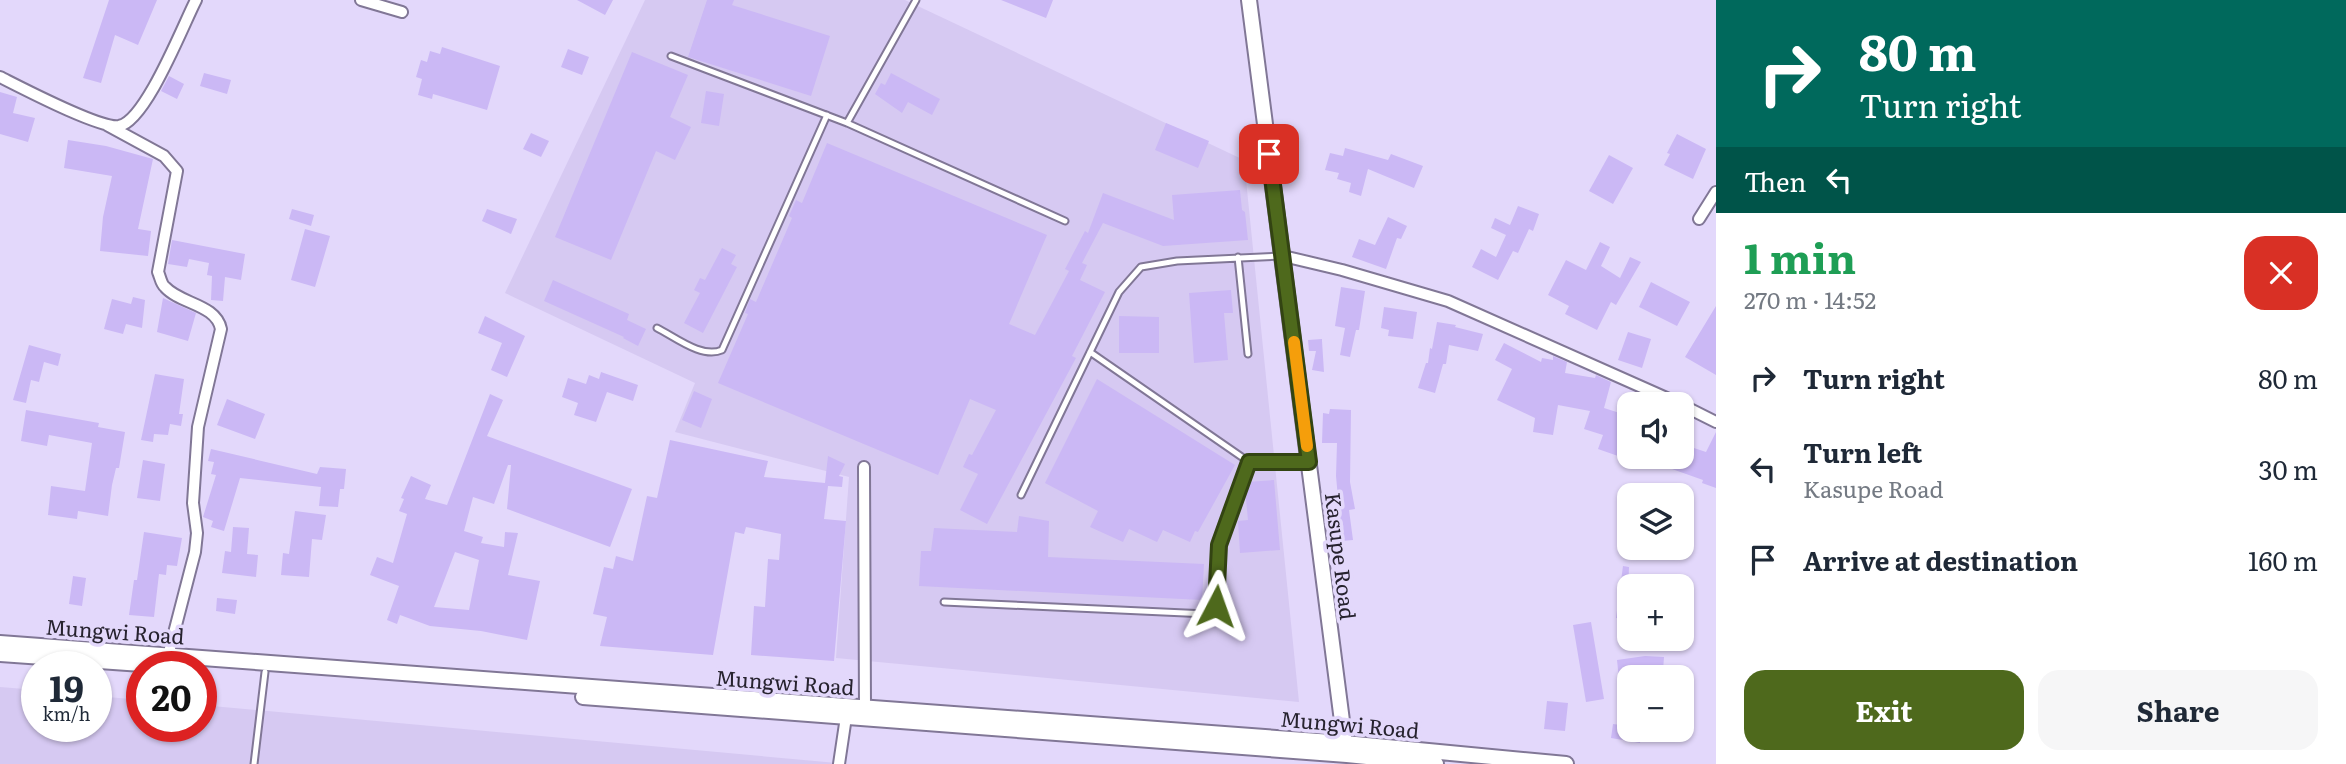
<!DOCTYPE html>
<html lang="en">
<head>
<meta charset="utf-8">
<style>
  :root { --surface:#fff; --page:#f6f6f7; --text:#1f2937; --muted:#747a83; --accent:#4e691c }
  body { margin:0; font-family:Literata,serif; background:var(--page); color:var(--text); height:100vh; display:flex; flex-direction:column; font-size:26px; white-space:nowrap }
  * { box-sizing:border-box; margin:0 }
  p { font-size:23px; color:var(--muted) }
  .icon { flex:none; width:38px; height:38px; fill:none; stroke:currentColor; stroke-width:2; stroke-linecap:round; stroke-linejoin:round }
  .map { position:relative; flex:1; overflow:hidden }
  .drawer { display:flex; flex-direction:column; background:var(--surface); width:630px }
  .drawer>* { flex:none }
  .top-card { background:#00695c; color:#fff; overflow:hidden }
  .fabs { position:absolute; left:1617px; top:392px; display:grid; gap:14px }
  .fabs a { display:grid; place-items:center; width:77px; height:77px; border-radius:14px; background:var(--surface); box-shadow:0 2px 5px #0004; font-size:35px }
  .speed { position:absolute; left:21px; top:651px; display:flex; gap:14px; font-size:35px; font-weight:700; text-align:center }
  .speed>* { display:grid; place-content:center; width:91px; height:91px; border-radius:50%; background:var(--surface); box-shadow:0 2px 5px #0004; line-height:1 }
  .speed small { font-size:18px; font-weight:400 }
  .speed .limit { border:10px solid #d22; background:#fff; color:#111 }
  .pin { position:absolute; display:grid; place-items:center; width:60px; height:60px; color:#fff; margin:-30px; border-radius:14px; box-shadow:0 4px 10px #0006 }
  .me { position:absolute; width:77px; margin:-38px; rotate:4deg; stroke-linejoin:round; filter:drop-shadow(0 0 5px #0008) }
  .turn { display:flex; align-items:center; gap:24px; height:147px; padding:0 28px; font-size:32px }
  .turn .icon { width:91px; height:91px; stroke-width:2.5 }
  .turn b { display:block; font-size:49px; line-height:60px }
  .then { display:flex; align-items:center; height:66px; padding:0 28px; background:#0003; gap:14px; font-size:26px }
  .round { display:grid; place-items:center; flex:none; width:74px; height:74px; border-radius:21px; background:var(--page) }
  .overview { display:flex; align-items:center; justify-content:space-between; height:119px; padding:0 28px }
  h1 { font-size:42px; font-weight:700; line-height:52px; color:#1e9e55 }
  .button { display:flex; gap:14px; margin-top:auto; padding:14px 28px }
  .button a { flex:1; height:80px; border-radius:21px; background:var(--accent); color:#fff; font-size:28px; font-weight:700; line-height:80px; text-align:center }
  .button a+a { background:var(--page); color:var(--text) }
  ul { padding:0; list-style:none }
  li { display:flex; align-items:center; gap:21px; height:91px; padding:0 28px }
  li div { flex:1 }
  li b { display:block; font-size:26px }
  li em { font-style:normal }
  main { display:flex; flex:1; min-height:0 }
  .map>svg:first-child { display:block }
  .built { fill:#d6c9f2 }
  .building { fill:#cbb8f5; fill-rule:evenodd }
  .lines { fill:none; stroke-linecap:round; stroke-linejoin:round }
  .lane-casing { stroke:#817796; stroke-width:9 }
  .street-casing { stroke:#817796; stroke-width:14 }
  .secondary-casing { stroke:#817796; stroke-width:18 }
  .lane { stroke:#fff; stroke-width:5 }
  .street { stroke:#fff; stroke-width:10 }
  .secondary { stroke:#fff; stroke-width:14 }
  .route-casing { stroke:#334412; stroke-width:18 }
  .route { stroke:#4e691c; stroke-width:12 }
  .slow { stroke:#f59e0b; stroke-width:12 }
  .labels { text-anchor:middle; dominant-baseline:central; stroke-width:7; stroke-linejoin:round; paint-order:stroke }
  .street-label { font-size:21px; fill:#27232f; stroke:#e3d8fb }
</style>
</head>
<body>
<main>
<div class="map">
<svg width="1716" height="764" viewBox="0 0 1716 764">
  <rect width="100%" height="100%" fill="#e3d8fb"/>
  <path class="built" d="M645,0H905L1244,160L1299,702L836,658L849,477L675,432L695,383L505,293Z
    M0,687L37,690V726H96V696L142,700V726H201V705L848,764H0Z"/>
  <path class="building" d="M109,0H157L138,45L115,35L101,83L83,78Z
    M577,0H613L605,15Z
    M707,0H734L732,5L830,36L811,96L688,57Z
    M1001,0H1053L1046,18Z
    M442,47L500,66L487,110L433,94L432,99L418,95L422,79L416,77L421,60L427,62L430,51L440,54Z
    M568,49L589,57L582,75L561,67Z
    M632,52L688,75L670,117L691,127L675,160L656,151L611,260L555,237Z
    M204,73L231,80L227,94L200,86Z
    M891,73L940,99L932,115L908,102L902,113L875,94L881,83L885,85Z
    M169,76L184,84L177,99L161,91Z
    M706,91L724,94L719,126L701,123Z
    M0,92L17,97L13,113L35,118L28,142L0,134Z
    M1166,123L1209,141L1198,168L1155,150Z
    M531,133L549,141L541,157L523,149Z
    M1677,134L1706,149L1693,179L1664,165L1670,154L1667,153Z
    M68,140L106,146L153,159L138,229L151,231L148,256L100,251L103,217L112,176L64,168Z
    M827,143L1047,235L1009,324L1035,335L1069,271L1065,269L1085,231L1088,233L1103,193L1174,220L1172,195L1240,190L1242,210L1245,212L1248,240L1163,246L1103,223L1082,263L1087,265L1080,280L1105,292L1072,356L1076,358L987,524L960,510L978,474L963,467L969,454L972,455L996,410L970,399L938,475L718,383L748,314L745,313L750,299L756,302L792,218L789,216L796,200L802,203Z
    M1345,148L1388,160L1391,154L1423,166L1414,188L1368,169L1361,196L1349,192L1351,183L1337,179L1339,173L1325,170L1330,153L1343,156Z
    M1609,155L1633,168L1613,204L1589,191Z
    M1518,206L1539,214L1533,231L1529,229L1518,253L1513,251L1498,280L1472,267L1481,249L1496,257L1506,235L1491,228L1495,218L1510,225Z
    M292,209L314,215L311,226L289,219Z
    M487,209L517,219L511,234L482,221Z
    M1388,217L1407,226L1401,239L1397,238L1386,269L1352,257L1359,239L1375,245Z
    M305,229L330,236L315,287L291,280Z
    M172,240L245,254L241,280L225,277L223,301L211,300L212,276L207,275L209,263L189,259L187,267L168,264Z
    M1600,242L1610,247L1601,266L1620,278L1630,257L1641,262L1616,305L1611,302L1597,330L1565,314L1569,306L1548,295L1566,260L1586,270Z
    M722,248L736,255L731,264L737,267L703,333L684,323L700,293L694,290L700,278L705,280Z
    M553,280L629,314L627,320L646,329L638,346L623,338L624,337L544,301Z
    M1651,282L1690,302L1677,326L1639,307Z
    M1341,287L1365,291L1359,330H1356L1350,357L1340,355L1345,328L1335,326Z
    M1231,290L1233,313H1224L1228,360L1194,363L1189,293Z
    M133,297L145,300L142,328L126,324L123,334L104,329L112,299L131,304Z
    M163,298L196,313L188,341L157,332Z
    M1716,306V375L1685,357Z
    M1384,307L1417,312L1413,339L1388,336L1389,330L1381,328Z
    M485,316L525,336L507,377L491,370L502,343L478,333Z
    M1119,316L1159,317V353H1119Z
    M1437,322L1456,325L1455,327L1483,334L1478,351L1449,345L1446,364H1443L1435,393L1418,388L1426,363H1428L1430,348L1432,349Z
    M1628,332L1651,339L1642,368L1618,360Z
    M1322,339V341L1324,372L1312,370L1316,351H1309L1308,340Z
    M1504,343L1541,362L1542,358L1553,360V356L1567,362L1565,373L1595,378L1596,375L1611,382L1604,408L1629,416V434L1618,456L1598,449L1603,435L1584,429L1590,411L1558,405L1553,435L1533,432L1535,418L1497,400L1512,369L1495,360Z
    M29,345L61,354L58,366L44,362L39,382L31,380L26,403L13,400Z
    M601,372L638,385L633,401L607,392L596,422L574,415L578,403L562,397L568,378L586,384L589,375L599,379Z
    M155,374L184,379L179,414H183L181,426L170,424L168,435L154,434L153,442L141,440Z
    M1097,379L1235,465L1198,532L1195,531L1190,542L1163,530L1157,542L1129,529L1123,542L1090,527L1098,511L1045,483Z
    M694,391L712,399L701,428L682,420Z
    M490,394L503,400L487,436L632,489L610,547L507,509L511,465H508L494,504L473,497L464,531L483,537L481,543L504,547L505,532L518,533L508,575L540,581L527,640L481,631L430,626L400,615L397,624L387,620L399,586L370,575L377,557L393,563L407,514L399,511L404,499L401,498L411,476L431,485L425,499L447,505ZM455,552L479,560L469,610L434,607Z
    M227,399L265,414L255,439L217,425Z
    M1330,409L1351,410L1350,482L1355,509L1349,510L1353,540L1342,541L1336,476L1337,443H1322L1323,413L1329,414Z
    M26,410L99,423L98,427L125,432L119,468H116L112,485L108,516L78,511L77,519L48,515L51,486L85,491L92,443L49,435L47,446L21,441Z
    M1716,432V488L1702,483L1703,480L1641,458L1682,457V444L1706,452Z
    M670,440L768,461L764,477L825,483L828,456L845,464L839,476L843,477L842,487L828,486L824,519L846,521L834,661L751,655L754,606L765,607L768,559L779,560L781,534L746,527L744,534L735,532L713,655L600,646L607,617L593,614L604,567L613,569L616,556L633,561L647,496L657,498Z
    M211,449L317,474L320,467L346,469L344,489H340L338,507L319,506L321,487L240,478L224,531L211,527L213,521L203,517L216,475L211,474L214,462L208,461Z
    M143,460L165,464L160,501L137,498Z
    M1274,480L1280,550L1240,553L1238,521L1248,520L1245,489L1247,482Z
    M295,511L326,515L322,540L312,539L309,577L281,575L283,553L289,554Z
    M1019,516L1049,521L1048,557L1204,564L1202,600L919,586L921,551H931L934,528L1017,532Z
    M233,527L249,528L247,554L258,555L256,577L222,573L225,551L231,552Z
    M144,532L182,538L177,566L167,565L166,575L159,574L154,617L129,615L134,580H137Z
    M1623,566L1629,567L1627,620L1616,618Z
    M73,576L86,578L82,606L69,604Z
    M217,598L237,600L235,614L216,611Z
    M1591,622L1604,699L1586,702L1573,625Z
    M1645,656L1664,657L1663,671L1634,670L1635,677H1629V707L1622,708L1617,660Z
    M1547,701L1568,703L1565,731L1544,729Z
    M1613,724L1629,726V730H1642L1640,743L1611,738Z"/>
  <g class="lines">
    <g class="lane-casing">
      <path id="lane" d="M671,56L847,123L1065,221
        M847,123L916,0
        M1238,257L1248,354
        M657,328C675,337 702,359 722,350L827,115
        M1090,352L1249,462H1306
        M1021,495L1119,292L1141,267L1177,261L1281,256
        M944,602L1207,614L1216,606L1219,545L1249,462
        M254,764L265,672"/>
    </g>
    <g class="street-casing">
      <path id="street" d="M361,0L402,12
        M0,77C20,87 100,129 119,126C146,121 183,25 196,0
        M107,125L164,156L177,171L158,272C160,276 161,284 165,287C180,304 216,304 221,329L198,427L193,503L197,533L195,552L168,656
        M1699,219L1716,192
        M1283,256L1342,270L1448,301L1680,404
        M1682,405L1716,422
        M864,467L865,708
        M839,764L846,717"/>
    </g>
    <g class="secondary-casing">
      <path id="secondary" d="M1249,0L1346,752
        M0,643L1345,743L1566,764
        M0,654L184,667
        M583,697L1347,755L1436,764"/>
    </g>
    <use href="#lane" class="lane"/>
    <use href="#street" class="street"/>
    <use href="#secondary" class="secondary"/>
  </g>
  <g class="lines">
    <g class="route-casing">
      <path id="route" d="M1216,606L1219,545L1249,462H1309L1269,154"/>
    </g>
    <use href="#route" class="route"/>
    <path class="slow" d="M1294,342L1307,446"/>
  </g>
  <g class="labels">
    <g class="street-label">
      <text transform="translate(1342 556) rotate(83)">Kasupe Road</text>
      <text transform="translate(115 630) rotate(4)">Mungwi Road</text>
      <text transform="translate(785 681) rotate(4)">Mungwi Road</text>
      <text transform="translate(1350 723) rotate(5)">Mungwi Road</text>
    </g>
  </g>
</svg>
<div class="fabs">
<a><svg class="icon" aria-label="sound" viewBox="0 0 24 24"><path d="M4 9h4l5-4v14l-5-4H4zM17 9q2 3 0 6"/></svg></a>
<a><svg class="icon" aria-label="layers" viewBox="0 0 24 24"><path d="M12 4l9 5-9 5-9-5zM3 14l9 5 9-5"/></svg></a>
<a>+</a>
<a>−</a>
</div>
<div class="speed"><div>19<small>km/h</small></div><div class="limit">20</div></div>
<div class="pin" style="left:1269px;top:154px;background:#d93025"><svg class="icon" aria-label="arrive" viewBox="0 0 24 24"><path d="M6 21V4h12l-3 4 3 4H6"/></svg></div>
<svg class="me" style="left:1216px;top:606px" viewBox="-20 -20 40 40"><path d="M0-17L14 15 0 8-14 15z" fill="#4e691c" stroke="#fff" stroke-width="4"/></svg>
</div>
<section class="drawer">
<div class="top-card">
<div class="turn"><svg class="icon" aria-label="right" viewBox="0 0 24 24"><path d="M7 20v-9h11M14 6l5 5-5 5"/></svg><div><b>80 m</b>Turn right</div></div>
<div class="then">Then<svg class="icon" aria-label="left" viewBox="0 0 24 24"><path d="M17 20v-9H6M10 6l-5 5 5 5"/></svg></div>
</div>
<div class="overview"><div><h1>1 min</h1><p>270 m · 14:52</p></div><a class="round" style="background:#d93025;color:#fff"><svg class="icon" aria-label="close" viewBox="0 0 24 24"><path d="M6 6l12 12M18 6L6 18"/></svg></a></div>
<ul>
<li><svg class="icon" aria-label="right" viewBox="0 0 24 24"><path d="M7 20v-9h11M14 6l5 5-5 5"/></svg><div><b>Turn right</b></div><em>80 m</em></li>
<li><svg class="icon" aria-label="left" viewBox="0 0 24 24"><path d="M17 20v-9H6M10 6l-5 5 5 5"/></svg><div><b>Turn left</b><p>Kasupe Road</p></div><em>30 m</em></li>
<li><svg class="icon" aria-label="arrive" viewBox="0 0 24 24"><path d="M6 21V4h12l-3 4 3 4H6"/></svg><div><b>Arrive at destination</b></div><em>160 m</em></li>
</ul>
<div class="button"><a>Exit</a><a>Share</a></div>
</section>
</main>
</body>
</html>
